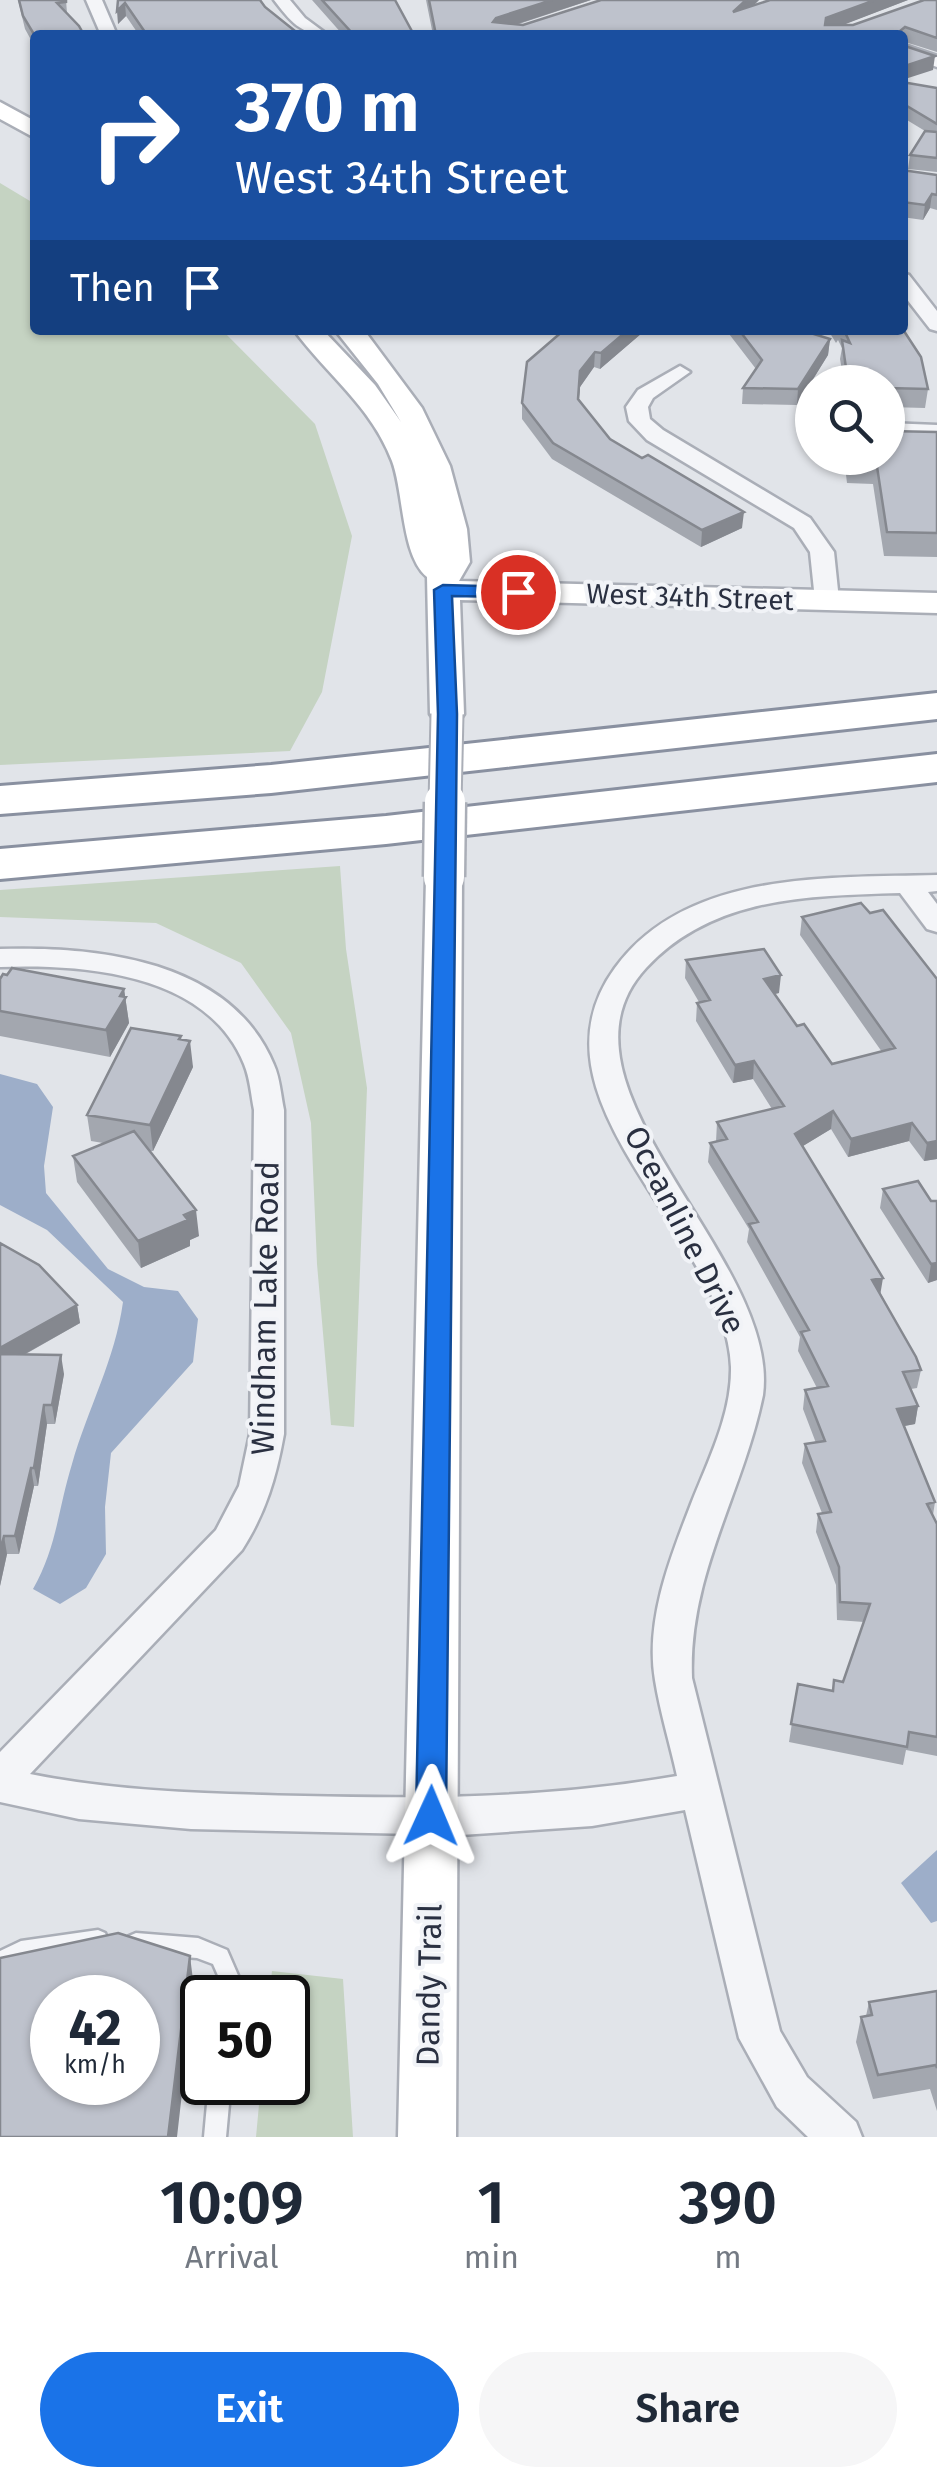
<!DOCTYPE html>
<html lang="en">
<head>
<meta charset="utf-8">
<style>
  :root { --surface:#fff; --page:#f6f6f7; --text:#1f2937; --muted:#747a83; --accent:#1a73e8 }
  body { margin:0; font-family:"Fira Sans",sans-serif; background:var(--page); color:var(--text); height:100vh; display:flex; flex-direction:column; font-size:38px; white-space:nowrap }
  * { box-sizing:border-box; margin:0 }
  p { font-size:32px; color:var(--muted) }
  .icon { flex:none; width:55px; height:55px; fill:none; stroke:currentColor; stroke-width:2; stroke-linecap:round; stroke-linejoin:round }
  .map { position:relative; height:2137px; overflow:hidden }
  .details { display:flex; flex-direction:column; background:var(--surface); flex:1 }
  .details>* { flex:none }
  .banner { position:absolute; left:30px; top:30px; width:878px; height:305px; border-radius:10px; box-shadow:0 2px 8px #0004; background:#1a4fa0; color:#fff; overflow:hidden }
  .tools { position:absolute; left:795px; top:365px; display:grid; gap:20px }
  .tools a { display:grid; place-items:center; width:110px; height:110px; border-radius:50%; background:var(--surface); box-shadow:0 2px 8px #0004; font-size:50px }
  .speed { position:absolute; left:30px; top:1975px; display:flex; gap:20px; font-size:50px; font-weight:700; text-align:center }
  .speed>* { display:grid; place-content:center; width:130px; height:130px; border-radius:50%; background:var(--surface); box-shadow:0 2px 8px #0004; line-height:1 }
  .speed small { font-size:25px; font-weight:400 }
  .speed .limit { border:5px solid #111; border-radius:15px; background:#fff; color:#111 }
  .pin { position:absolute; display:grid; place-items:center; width:85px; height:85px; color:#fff; margin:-42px; border:5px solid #fff; border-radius:50%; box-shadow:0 2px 10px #0007 }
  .me { position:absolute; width:110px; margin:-55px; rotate:1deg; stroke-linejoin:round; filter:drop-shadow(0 0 8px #0008) }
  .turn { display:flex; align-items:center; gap:35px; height:210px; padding:0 40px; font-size:45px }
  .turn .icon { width:130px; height:130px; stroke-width:2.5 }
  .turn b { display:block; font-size:70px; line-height:85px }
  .then { display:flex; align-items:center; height:95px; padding:0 40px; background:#0003; gap:20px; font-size:38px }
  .eta { display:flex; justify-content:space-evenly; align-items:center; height:170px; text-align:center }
  .eta b { font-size:60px; font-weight:600; line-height:70px }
  .primary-button { display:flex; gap:20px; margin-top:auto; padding:20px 40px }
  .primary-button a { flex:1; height:115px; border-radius:60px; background:var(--accent); color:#fff; font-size:40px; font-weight:600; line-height:115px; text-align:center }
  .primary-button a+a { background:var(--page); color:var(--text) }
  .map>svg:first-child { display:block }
  .green { fill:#c5d3c2 }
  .water { fill:#9daec9 }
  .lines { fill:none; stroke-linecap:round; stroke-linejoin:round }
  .lane-casing { stroke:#aaaeb7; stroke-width:5 }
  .street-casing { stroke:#aaaeb7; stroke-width:5 }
  .secondary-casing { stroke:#aaaeb7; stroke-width:5 }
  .highway-casing { stroke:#8990a0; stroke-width:6 }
  .lane { fill:#f4f5f8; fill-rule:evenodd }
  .street { fill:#f4f5f8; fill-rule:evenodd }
  .secondary { fill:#fff; fill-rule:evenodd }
  .highway { fill:#fff; fill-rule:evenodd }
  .secondary-bridge-far1-casing { stroke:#aaaeb7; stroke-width:35; stroke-linecap:butt }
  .secondary-bridge-casing { stroke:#aaaeb7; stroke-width:45; stroke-linecap:butt }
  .secondary-bridge-far1 { stroke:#fff; stroke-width:31 }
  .secondary-bridge { stroke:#fff; stroke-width:40 }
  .wall { fill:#a3a7af }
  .shaded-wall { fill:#85888f }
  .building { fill:#bec2cc; stroke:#85888f; stroke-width:2.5; fill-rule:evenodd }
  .route { fill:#1a73e8; stroke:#114b97; stroke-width:2.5 }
  .labels { text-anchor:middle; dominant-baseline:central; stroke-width:8; stroke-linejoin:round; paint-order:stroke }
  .far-street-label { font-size:28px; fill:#2a3041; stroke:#f1f3f7 }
  .street-label { font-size:32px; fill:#2a3041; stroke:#f1f3f7 }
</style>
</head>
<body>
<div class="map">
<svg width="937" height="2137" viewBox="0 0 937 2137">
  <rect width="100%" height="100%" fill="#e1e4e9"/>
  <path class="green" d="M0,183L35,204V330H222L315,424L352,536L322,692L290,751L0,765Z
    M340,866L346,949L367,1088L354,1427L331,1425L317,1264L311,1123L291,1033L241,963L156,923L0,917V890Z
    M272,1971L343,1979L353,2137H256L261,2083L288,2082V1998L269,1997Z"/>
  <path class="water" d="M0,1074L37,1084L53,1107L44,1166L46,1193L108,1269L144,1287L178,1291L198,1319L193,1362L111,1453L105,1507L106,1554L86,1588L60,1604L33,1589C57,1547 58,1509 72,1464C88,1408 115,1360 123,1302L47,1230L0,1205Z
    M937,1850V1921L931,1923L901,1883Z"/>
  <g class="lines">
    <g class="lane-casing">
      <path id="lane" d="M98,1930L105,1933L108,1940L105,1947L23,1960L0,1971V1951L21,1941Z
        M136,1933L198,1938L227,1950L240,1980L239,1998H218L220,1980L213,1964L197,1958L136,1953L129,1950L126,1943L129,1936Z
        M209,2082H231L226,2137H204Z"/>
    </g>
    <g class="street-casing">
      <path id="street" d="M86,0H102L117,35H101Z
        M274,0H290L305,18L328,35C301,35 290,21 274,0Z
        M902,44L937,56V67L902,55Z
        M902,273L909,275L937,311V331L930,329L902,293Z
        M680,366L690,372L653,398L648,407L650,419L663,430L810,518L834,552L839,600L835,605L827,607L815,600L810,552L794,528L647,440L629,421L626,407L638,390Z
        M888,423L937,425V437L888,435Z
        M937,875V891L928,892L937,904V932L927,929L900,893C808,896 713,896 646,968C538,1085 781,1257 763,1395C743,1493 688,1575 692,1678L780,2031L807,2077L856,2122L862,2137H808L777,2107L739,2038L685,1810L592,1826L461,1835L191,1829L79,1819L0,1802V1752L216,1530L239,1486L250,1434L254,1110C251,1095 250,1078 244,1064C207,973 84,964 0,967V949C98,946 231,960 274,1065C280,1078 281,1096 284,1110V1434C276,1478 266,1512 242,1550L30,1774C120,1792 212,1794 304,1796C433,1799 549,1798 677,1776C670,1744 660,1712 655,1680C645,1621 670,1558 691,1504C708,1461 732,1414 731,1367C726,1234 518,1101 615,968C686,870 829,878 937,875Z"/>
    </g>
    <g class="secondary-casing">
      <path id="secondary" d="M0,102L35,121V138L0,119Z
        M294,330H323L375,385L401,422L378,384L335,330H364L422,408L450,466L467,529L470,562L459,581L937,593V613L460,600L464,714L459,721H435L430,714L427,577C401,556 404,493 392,461C371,406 327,375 294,330Z
        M444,866L457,869L462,877L456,2137H398L426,877L431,869Z"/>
    </g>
    <g class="highway-casing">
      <path id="highway" d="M937,693V719L271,793L0,814V786L271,765Z
        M937,754V782L386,844L0,879V849L386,816Z"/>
    </g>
    <use href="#lane" class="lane"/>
    <use href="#street" class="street"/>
    <use href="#secondary" class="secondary"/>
    <use href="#highway" class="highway"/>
    <g class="secondary-bridge-far1-casing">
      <path id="secondary-bridge-far1" d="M445,804L447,714"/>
    </g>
    <g class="secondary-bridge-casing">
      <path id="secondary-bridge" d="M444,877L445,802"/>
    </g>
    <use href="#secondary-bridge-far1" class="secondary-bridge-far1"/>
    <use href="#secondary-bridge" class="secondary-bridge"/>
  </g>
  <path class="wall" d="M18,0H66L67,13L35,35V47L25,29Z
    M118,0L265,7L300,35H139L126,16L118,24Z
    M312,0H395L414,35H343Z
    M426,0H591L516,25H523L601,0H759L753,6L770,0H908L842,25H853L937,0V52L902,41V35H433Z
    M902,82L937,88V172L908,169L910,155L925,131L902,117Z
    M902,170L937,175V210L930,208L923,220L902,217Z
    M564,330H642V333L600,369L594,367L580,387L579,400L610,439L742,528L701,547L552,459L522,419V403Z
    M726,330H801L830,339L828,355L797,405L742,404L743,388L756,369Z
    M828,330H902L928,389L925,408L888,407V382H844L840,359L842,348L838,340L836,343Z
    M937,432V557L884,556L873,484L847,483L844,458H888Z
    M870,913L937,979V1159L924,1161L909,1141L848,1157L831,1129L803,1146L921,1370L917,1388L911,1389L918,1406L915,1424L904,1426L935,1502L933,1515L937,1524V1756L906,1750L903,1765L789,1742L798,1684L832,1691L843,1682L864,1622L837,1620L836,1585L816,1532L818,1514L822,1513L802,1463L805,1444L816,1443L803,1409L805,1390L817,1388L798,1351L800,1337L747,1242L749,1229L708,1162L710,1143L716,1142L717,1122L772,1109L753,1079L733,1083L696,1021L697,1003L699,1002L685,978L686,960L779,993L774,994L797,1026L832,1064L882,1052L800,935L802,917Z
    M0,979L124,989L129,1023L110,1057L0,1036Z
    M181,1039L193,1067L153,1151H149L199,1236L190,1240V1246L141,1268L77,1182L73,1156L103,1143L91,1141L87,1115Z
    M883,1189L931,1201H937V1280L928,1283L880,1208Z
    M0,1243L77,1305L80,1323L24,1355L64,1374L55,1424H47L38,1486H34L19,1554H7L0,1586Z
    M937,1991V2111L930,2089L873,2099L856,2042L861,2017L866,2016L869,2002Z"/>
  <path class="shaded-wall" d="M552,0H591L496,31L493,22L496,18Z
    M746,0H759L732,26L733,12Z
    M875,0H908L825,32L826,18Z
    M125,3L126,16L118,24L117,11Z
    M935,56L933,70L902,80V67Z
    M932,194L930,208L923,220L925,205Z
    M628,330H642V333L600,369L601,353Z
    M830,339L828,355L797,405L798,389Z
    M595,352L594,367L580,387L577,415L580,371Z
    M744,512L742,528L701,547L702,530Z
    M781,975L779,993L762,997L764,979Z
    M124,989L129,1023L110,1057L106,1030Z
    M181,1036L183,1056L190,1041L193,1067L153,1151L150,1125Z
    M754,1061L753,1079L733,1083L735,1065Z
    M833,1111L831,1129L793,1152L795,1134Z
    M912,1123L909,1141L848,1157L851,1139Z
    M937,1141V1159L924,1161L927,1143Z
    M196,1210L199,1236L190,1240V1246L141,1268L138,1241Z
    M937,1263V1280L928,1283L931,1264Z
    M883,1278L880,1296L872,1280Z
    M77,1305L80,1323L0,1368V1348Z
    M61,1355L64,1374L55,1424L52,1405Z
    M44,1405L47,1424L38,1486L34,1468Z
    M918,1406L915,1424L894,1428L897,1409Z
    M31,1468L34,1486L19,1554L15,1536Z
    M4,1536L7,1554L0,1586V1552Z
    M190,1956L194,1988L177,2137H168Z"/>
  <path class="building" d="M19,0H66V2L57,3L79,26L84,35H35V36L23,16Z
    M118,0H260L265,7L300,35H147L125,3L117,11Z
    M322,0H395L414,35H354Z
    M429,0H552L496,18L493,22L523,25L601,0H746L733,12L770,0H875L826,18L825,25H853L924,0H937V38L905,27L900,31V35H436Z
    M902,45L935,56L902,67Z
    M902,82L937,88V124L902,103Z
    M925,131L937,132V158L910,155Z
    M902,170L937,175V195L932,194L925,205L902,202Z
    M902,328L921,357L928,389L888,388V382H848L842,340L850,343L844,330H902Z
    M564,330H628L601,353L595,352L580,371L578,399L610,439L642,458L648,455L744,512L702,530L553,443L522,403L527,362Z
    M739,330H801L830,339L798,389L743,388L762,360Z
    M888,431L937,432V533L887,532L876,460L850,459V458H888Z
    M861,903L870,913L883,910L937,979V1141L927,1143L912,1123L851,1139L833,1111L795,1134L883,1278L872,1280L916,1357L921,1370L903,1372L918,1406L897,1409L935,1502L927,1504L937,1524V1737L909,1732L907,1747L791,1724L798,1684L833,1691L834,1680L843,1682L870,1604L840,1602L839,1567L818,1514L831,1512L805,1444L825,1441L805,1390L828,1386L801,1332L809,1330L749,1224L758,1222L710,1143L727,1139L717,1122L784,1106L754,1061L735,1065L697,1003L710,1000L686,960L764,949L781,975L764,979L797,1026L804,1024L832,1064L895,1048L802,917Z
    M12,968L124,989L120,996L126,997L106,1030L0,1011V979L3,974L7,975Z
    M131,1028L181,1036L179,1039L190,1041L150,1125L87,1115Z
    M134,1131L196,1210L184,1215L188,1220L138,1241L73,1156Z
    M918,1181L931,1201H937V1263L931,1264L883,1189Z
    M0,1243L39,1265L77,1305L0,1348Z
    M0,1354L61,1355L52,1405H44L34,1468H31L15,1536H4L0,1552Z
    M118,1933L190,1956L168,2137H0V1958ZM52,1998H138V2082H52Z
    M937,1991V2068L936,2065L878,2075L861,2017L872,2015L869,2002Z"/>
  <path class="route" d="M443,585L518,587L527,592L518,597L452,596L457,714L446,1816L441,1825L431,1829L420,1825L416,1816L438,714L434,590Z"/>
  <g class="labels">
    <g class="far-street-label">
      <text transform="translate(690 597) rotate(2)">West 34th Street</text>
    </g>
    <g class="street-label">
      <text transform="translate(685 1230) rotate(63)">Oceanline Drive</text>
      <text transform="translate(265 1308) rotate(-89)">Windham Lake Road</text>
      <text transform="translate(429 1985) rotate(-89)">Dandy Trail</text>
    </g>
  </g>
</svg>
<div class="tools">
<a><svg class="icon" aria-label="search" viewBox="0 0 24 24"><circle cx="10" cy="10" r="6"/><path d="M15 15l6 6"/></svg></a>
</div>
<div class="speed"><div>42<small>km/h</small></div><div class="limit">50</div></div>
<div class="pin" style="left:518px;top:592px;background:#d93025"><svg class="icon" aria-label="arrive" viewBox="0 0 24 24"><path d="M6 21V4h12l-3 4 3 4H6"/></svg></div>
<svg class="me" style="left:431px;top:1816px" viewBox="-20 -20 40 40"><path d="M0-17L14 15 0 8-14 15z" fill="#1a73e8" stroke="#fff" stroke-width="4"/></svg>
<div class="banner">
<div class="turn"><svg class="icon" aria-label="right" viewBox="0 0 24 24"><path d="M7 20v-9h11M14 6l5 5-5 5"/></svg><div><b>370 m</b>West 34th Street</div></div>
<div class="then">Then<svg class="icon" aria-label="arrive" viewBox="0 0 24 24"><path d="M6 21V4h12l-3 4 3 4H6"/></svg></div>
</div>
</div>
<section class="details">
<div class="eta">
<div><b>10:09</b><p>Arrival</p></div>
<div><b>1</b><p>min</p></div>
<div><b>390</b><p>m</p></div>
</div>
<div class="primary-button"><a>Exit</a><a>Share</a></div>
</section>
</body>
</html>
